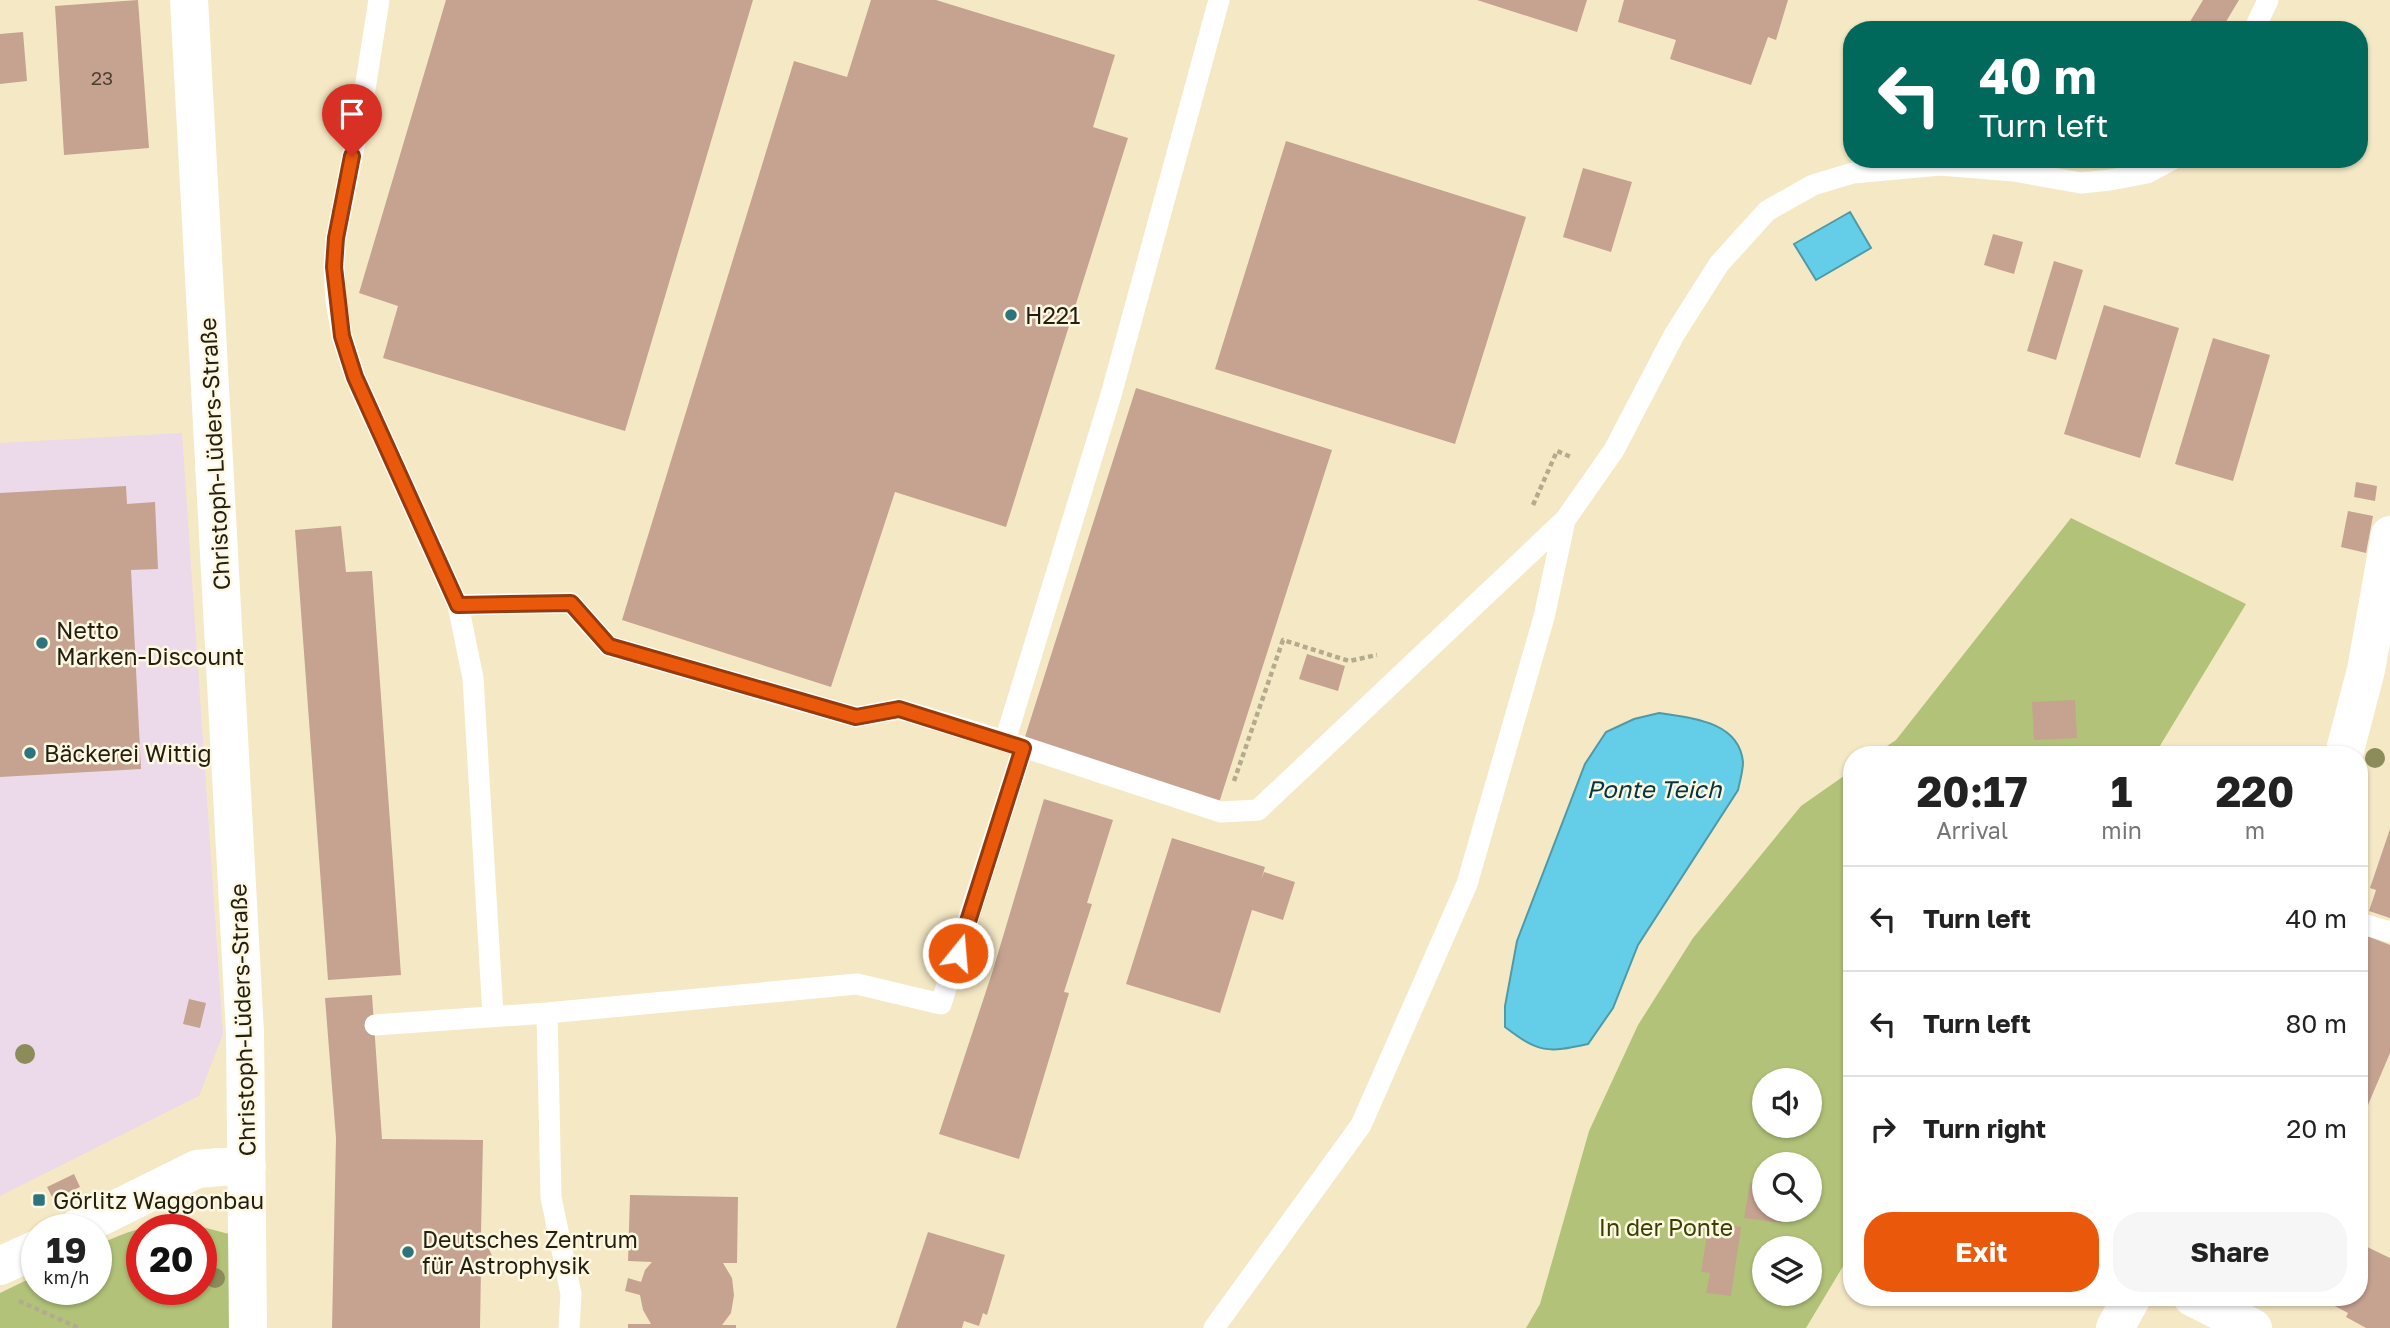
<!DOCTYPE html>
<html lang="en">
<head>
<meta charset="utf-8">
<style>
  :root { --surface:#fff; --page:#f6f6f6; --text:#222; --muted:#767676; --line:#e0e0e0; --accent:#ea580c }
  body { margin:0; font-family:"Golos Text",sans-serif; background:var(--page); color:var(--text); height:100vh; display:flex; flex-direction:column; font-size:26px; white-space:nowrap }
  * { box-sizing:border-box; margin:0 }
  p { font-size:23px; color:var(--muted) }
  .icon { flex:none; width:38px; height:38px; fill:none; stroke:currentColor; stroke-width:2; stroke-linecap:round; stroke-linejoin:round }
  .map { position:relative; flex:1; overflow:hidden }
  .side { position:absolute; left:1843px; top:746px; width:525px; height:560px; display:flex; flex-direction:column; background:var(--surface); border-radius:28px; box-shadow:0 2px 5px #0004 }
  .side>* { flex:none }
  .top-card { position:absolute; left:1843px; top:21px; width:525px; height:147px; border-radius:28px; box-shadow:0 2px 5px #0004; background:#00695c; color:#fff; overflow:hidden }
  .controls { position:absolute; left:1752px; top:1068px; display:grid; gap:14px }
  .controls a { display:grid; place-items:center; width:70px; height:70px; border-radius:50%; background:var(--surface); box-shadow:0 2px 5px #0004; font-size:35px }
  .speed { position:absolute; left:21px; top:1214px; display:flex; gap:14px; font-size:35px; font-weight:700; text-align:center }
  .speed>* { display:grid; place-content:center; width:91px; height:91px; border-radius:50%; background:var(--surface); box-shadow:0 2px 5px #0004; line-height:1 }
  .speed small { font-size:18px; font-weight:400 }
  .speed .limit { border:10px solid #d22; background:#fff; color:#111 }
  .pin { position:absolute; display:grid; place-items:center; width:60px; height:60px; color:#fff; margin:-72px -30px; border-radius:50% 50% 50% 0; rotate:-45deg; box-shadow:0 0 7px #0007 }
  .pin .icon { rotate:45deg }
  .me { position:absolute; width:77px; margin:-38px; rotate:17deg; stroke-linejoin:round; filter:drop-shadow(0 0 5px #0008) }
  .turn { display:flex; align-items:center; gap:24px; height:147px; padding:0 21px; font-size:32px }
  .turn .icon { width:91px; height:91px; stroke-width:2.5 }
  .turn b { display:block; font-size:49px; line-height:60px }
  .eta { display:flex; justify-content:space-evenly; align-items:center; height:119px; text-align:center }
  .eta b { font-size:42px; font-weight:700; line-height:49px }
  .primary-button { display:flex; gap:14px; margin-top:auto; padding:14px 21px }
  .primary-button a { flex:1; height:80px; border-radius:28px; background:var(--accent); color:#fff; font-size:28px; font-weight:700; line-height:80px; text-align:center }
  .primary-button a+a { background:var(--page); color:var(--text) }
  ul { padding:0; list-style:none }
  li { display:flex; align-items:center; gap:21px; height:105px; padding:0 21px; border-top:2px solid var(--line) }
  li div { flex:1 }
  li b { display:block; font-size:26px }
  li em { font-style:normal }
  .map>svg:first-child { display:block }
  .commercial { fill:#ecd9e9 }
  .green { fill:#b2c379; fill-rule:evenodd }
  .water { fill:#64cee8; stroke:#5099a7; stroke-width:2 }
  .building { fill:#c6a291 }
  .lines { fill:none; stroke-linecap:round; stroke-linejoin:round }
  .path { stroke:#b4aa8d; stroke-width:4.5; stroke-dasharray:5 3.5; stroke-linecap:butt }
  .lane { stroke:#fff; stroke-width:21 }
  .street { stroke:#fff; stroke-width:38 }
  .tree { fill:#8c8c5a }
  .route-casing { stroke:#983908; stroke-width:18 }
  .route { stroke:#ea580c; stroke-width:12 }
  .poi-dot { fill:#2d757e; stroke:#fef7e1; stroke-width:2.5 }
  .labels { text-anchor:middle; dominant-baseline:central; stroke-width:5; stroke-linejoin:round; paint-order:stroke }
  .number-label { font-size:19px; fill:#4b3f30 }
  .poi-label { font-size:23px; fill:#221e10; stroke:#fef7e1; text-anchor:start }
  .street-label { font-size:23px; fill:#221e10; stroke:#fef7e1 }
  .park-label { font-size:23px; fill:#364003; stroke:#fef7e1 }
  .water-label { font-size:24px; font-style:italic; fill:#023741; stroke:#fef7e1 }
</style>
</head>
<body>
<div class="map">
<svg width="2390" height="1328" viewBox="0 0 2390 1328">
  <rect width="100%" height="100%" fill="#f5e9c5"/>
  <path class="commercial" d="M182,433L223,1034L199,1096L0,1196V443Z"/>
  <path class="green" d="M2071,518L2246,604L2155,754H1875L1896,740Z
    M1851,771V1253L1806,1328H1526L1540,1304L1589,1131L1638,1025L1693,938L1801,806ZM1764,1080H1810V1125H1764ZM1764,1164H1810V1209H1764ZM1764,1248H1810V1293H1764Z
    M183,1222L229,1234L236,1328H0V1293L37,1275V1290H96V1246C125,1232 150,1223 183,1222ZM142,1230H201V1290H142Z"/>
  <path class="water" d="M1850,212L1871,248L1816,280L1794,244Z
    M1659,713C1691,718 1739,721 1743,762C1743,771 1740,781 1738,790L1638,945L1613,1008L1588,1044C1547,1053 1539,1053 1505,1027V1006L1517,941L1585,764L1606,732L1634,719Z"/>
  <path class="building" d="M138,0L149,148L64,155L55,6Z
    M446,0H753L625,431L383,358L398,306L359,293Z
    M871,0H936L1115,55L1093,127L1128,138L1006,527L895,492L831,687L622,620L794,61L847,77Z
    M1477,0H1587L1577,32Z
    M1624,0H1788L1776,40L1768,37L1751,85L1670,59L1676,40L1618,22Z
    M2203,0H2239L2221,30H2185Z
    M23,32L27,81L0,84V34Z
    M1286,141L1526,217L1455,444L1215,369Z
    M1583,168L1632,182L1611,252L1563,237Z
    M1993,234L2023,242L2014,274L1984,265Z
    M2054,261L2083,270L2056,360L2027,351Z
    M2104,305L2179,328L2140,458L2064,434Z
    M2213,338L2270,355L2233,481L2175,464Z
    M1136,388L1332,450L1219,803L1024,740Z
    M2356,482L2377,486L2375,501L2354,497Z
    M126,486L127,504L155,502L158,569L131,570L141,769L0,777V493Z
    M2348,511L2373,516L2366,553L2341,547Z
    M341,526L346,572L372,571L401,975L328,980L295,530Z
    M1307,654L1345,666L1338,691L1299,679Z
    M2075,700L2077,738L2034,740L2032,702Z
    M1044,799L1113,820L1087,903L1092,904L1064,992L1069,993L1019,1159L939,1134L993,970Z
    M2390,829V918L2369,911L2376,890L2370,888Z
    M1172,838L1265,867L1261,880L1264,872L1295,882L1283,920L1252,910L1220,1013L1126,984Z
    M2362,934L2390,945V1053L2368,1105L2366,1103L2360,1117L2364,1118L2359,1129V944Z
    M372,995L382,1139L483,1140L481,1232L495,1262L481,1267L480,1328H332L336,1138L325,998Z
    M189,999L206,1003L200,1028L183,1024Z
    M74,1174L80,1187L53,1199L47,1187Z
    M1750,1183L1764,1185V1209H1784L1782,1223L1744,1218Z
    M630,1195L738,1197L737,1263H723L732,1278L734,1295L731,1313L722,1325H736V1328H628V1324H651L643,1310L640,1295L625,1291L628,1278L641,1282L645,1270L652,1262L628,1261Z
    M1709,1222L1741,1227L1731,1296L1706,1293L1710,1273L1701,1272Z
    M928,1232L1005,1255L987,1315L983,1313L979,1326L964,1321L962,1328H896Z
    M2359,1243L2390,1258V1328H2366L2346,1317L2348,1313L2318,1297H2359Z"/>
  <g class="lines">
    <path class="path" d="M1533,505L1557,451L1571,457
      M1234,781L1283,640L1349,661L1377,655
      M19,1301L79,1328"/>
    <path class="lane" d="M379,0L363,102L336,238L334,266L336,301L342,336L355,377L458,605
      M1219,0L1111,395L1005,741L1221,812L1258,810L1565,520L1614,450L1674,335L1719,264L1767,211L1813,185L1853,173L1940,165L2014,171L2081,183L2110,180L2147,173L2173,159
      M2254,30L2268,0
      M2359,923L2390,932
      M547,1013L551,1197L571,1294L569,1328
      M493,1015L473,678L458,605L571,603L609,646L856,717L899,709L1005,741
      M375,1025L547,1013L857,984L941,1004L1023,748
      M1214,1328L1361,1125L1467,884L1544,617L1565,520"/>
    <path class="street" d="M189,0L245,1033L248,1328
      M2344,754L2366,670L2390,535
      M74,1230L197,1169L220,1167H247
      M0,1266L37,1249
      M2192,1297L2253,1328
      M2115,1328L2132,1297"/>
  </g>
  <g class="tree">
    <circle cx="2375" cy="758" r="10"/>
    <circle cx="25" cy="1054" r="10"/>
    <circle cx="215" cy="1278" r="10"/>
  </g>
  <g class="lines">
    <g class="route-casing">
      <path id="route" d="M352,156L336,238L334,267L342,336L355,377L458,605L571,603L609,646L856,717L899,709L1023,748L958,953"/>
    </g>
    <use href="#route" class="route"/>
  </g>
  <g class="poi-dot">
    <circle cx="1011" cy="315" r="7"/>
    <circle cx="42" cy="643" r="7"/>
    <circle cx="30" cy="753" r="7"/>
    <rect x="32" y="1193" width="14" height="14" rx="3.5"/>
    <circle cx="408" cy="1252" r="7"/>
  </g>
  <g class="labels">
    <g class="number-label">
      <text x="102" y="77">23</text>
    </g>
    <g class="poi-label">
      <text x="1025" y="315">H221</text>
      <text x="56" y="630">Netto<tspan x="56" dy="26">Marken-Discount</tspan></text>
      <text x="44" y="753">Bäckerei Wittig</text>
      <text x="53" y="1200">Görlitz Waggonbau</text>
      <text x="422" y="1239">Deutsches Zentrum<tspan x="422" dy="26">für Astrophysik</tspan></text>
    </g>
    <g class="street-label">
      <text transform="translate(214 454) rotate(-93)">Christoph-Lüders-Straße</text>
      <text transform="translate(242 1020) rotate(-92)">Christoph-Lüders-Straße</text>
    </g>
    <g class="park-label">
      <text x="1666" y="1227">In der Ponte</text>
    </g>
    <g class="water-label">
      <text x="1654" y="788">Ponte Teich</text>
    </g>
  </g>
</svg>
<div class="controls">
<a><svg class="icon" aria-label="sound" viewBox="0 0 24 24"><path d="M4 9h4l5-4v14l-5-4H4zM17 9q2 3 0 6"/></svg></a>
<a><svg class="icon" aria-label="search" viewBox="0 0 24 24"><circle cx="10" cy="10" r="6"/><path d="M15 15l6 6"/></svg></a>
<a><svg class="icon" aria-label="layers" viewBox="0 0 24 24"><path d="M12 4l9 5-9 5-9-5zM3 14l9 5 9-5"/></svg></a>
</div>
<div class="speed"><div>19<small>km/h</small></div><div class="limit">20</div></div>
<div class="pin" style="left:352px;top:156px;background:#d93025"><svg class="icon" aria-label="arrive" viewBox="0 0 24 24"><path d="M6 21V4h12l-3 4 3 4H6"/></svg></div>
<svg class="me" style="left:958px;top:953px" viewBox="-20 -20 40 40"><circle r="17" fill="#ea580c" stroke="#fff" stroke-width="3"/><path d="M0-11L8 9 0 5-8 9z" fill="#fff"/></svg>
<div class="top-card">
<div class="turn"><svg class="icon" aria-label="left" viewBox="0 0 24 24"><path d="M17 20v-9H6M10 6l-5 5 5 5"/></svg><div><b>40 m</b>Turn left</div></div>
</div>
<section class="side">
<div class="eta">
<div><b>20:17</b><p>Arrival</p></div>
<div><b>1</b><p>min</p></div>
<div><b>220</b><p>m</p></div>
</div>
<ul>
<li><svg class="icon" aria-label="left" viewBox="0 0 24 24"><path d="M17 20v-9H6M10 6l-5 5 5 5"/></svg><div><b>Turn left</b></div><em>40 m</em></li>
<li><svg class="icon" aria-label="left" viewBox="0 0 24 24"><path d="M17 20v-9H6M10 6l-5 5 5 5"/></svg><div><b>Turn left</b></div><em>80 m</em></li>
<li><svg class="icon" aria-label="right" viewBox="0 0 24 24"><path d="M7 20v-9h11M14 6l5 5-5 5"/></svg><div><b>Turn right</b></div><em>20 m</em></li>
</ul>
<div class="primary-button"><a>Exit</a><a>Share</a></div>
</section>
</div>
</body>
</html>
